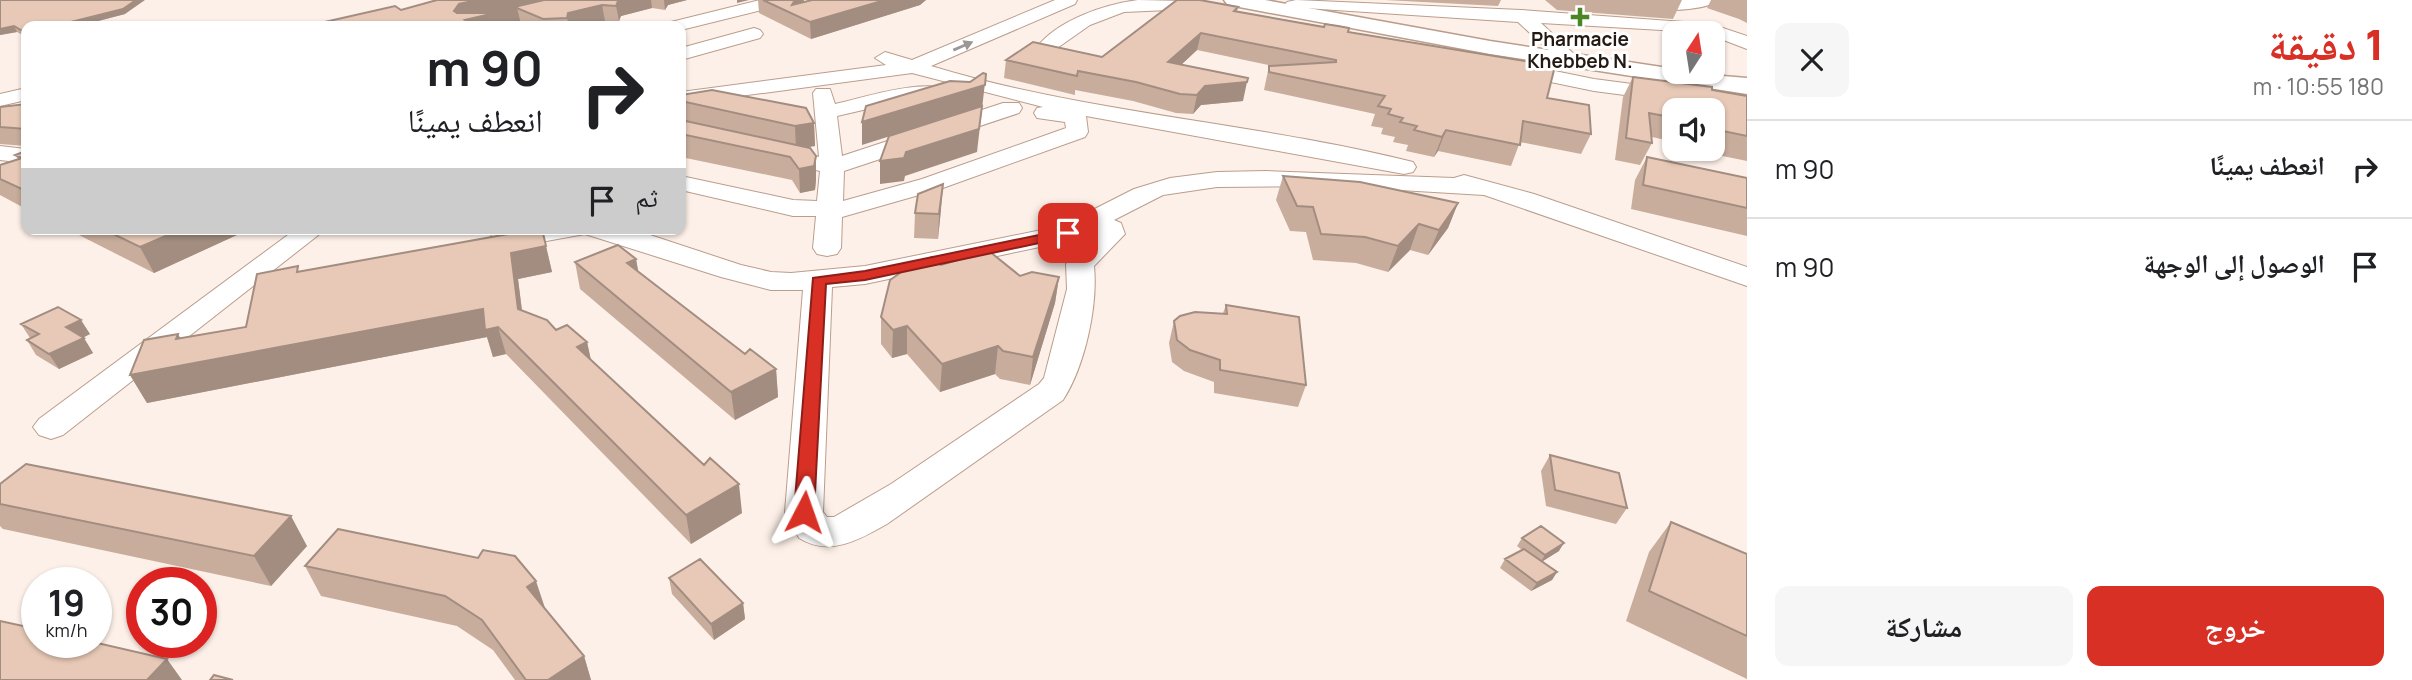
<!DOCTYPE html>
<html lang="ar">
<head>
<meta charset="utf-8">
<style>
  :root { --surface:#fff; --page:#f6f6f6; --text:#202124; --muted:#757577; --line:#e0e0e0; --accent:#d93025 }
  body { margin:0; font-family:Manrope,"Noto Naskh Arabic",sans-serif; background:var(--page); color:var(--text); direction:rtl; height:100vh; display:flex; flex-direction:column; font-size:26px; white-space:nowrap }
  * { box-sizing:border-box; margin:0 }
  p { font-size:23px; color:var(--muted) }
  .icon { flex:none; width:38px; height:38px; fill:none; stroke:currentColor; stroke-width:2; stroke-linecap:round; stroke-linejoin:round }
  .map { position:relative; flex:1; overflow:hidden; direction:ltr }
  .sheet { display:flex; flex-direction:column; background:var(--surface); width:665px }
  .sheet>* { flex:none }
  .banner { position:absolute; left:21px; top:21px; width:665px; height:214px; border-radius:14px; box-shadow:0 2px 5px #0004; direction:rtl; background:#fff; color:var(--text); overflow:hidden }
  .needle { width:46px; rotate:12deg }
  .controls { position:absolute; left:1662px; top:21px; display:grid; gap:14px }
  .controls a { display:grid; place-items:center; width:63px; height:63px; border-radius:14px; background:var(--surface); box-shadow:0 2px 5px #0004; font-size:35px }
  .speed { position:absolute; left:21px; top:567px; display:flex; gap:14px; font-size:35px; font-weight:700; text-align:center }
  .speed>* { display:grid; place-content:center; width:91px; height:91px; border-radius:50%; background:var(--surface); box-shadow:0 2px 5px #0004; line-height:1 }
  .speed small { font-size:18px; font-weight:400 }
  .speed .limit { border:10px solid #d22; background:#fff; color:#111 }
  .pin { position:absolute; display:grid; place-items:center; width:60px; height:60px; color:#fff; margin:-30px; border-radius:14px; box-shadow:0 4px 10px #0006 }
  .me { position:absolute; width:77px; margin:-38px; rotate:4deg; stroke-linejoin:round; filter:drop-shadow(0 0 5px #0008) }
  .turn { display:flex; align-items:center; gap:24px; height:147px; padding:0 28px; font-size:32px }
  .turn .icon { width:91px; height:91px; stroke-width:2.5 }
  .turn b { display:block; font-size:49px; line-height:60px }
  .then { display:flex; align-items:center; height:66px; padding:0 28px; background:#0003; gap:14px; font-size:26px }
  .round { display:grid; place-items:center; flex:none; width:74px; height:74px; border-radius:14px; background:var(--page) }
  .headline { display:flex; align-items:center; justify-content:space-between; height:119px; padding:0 28px }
  h1 { font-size:42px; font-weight:800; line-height:52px; color:var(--accent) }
  .primary-button { display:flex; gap:14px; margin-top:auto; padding:14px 28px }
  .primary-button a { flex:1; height:80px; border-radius:14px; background:var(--accent); color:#fff; font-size:28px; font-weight:800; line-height:80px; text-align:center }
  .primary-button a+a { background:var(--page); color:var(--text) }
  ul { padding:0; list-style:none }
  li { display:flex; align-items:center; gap:21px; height:98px; padding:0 28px; border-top:2px solid var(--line) }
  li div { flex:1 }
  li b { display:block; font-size:26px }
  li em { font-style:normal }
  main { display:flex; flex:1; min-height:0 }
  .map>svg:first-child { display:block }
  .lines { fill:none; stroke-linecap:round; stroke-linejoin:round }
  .minor-casing { stroke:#bb9d8c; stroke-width:2 }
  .major-casing { stroke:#bb9d8c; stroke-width:3 }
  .minor { fill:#fff; fill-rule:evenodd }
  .major { fill:#fff; fill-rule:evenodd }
  .wall { fill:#c8ad9d }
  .shaded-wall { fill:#a28d80 }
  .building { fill:#e8c9b7; stroke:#a28d80; stroke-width:2 }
  .oneway { fill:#9c9794 }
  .route { fill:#d93025; stroke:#8d1f18; stroke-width:2 }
  .poi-dot { fill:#4a8624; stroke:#fff; stroke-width:2.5 }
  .labels { text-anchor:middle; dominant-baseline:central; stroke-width:6; stroke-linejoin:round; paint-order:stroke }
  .far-poi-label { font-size:19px; font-weight:bold; fill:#231812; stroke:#fff }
</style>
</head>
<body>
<main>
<section class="sheet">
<div class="headline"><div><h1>1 دقيقة</h1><p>180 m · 10:55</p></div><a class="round"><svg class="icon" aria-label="close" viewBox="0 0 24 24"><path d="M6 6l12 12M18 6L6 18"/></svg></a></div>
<ul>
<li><svg class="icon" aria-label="right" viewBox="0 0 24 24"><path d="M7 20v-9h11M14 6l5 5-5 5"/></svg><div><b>انعطف يمينًا</b></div><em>90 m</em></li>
<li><svg class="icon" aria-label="arrive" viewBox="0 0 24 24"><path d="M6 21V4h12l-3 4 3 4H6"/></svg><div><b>الوصول إلى الوجهة</b></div><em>90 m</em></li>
</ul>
<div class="primary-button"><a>خروج</a><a>مشاركة</a></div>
</section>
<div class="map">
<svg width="1747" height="680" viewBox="0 0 1747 680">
  <rect width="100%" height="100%" fill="#fdf0e8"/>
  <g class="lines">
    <g class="minor-casing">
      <path id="minor" d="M760,0H788L786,4L681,30V26H668L671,22Z
        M1055,0H1077L1075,4L931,66C1088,114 1254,122 1413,162L1416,167L1413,172L1404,174L1086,116L1088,132L1085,137L940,189L842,217L841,248L837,254L827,256L817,254L813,248L816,216H793L681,190V176L793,200L817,201L820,171L767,159L763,154L767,149L775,147L819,157L813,93L816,89H830L835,104C875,95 917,79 958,90L961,94L958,98H915L837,116L842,156L1003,103H1019L1022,108L1019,113L844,171L843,201L922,179L1066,128L1065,122L1037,118L1034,113L1037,108L1043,107L912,73L681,104V92L886,65L875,58L885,52L912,60Z
        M1138,0L1184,1L1218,6L1221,10L1212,15L1169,10L1124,12L1090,25L1053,51H1039L1037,47C1058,20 1105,4 1138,0Z
        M1296,0L1521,10L1711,24L1747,36V49L1713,36V33L1541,23L1574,54L1564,60L1557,58L1518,22L1305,8L1287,10L1284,6L1287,2Z
        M1674,0H1718C1711,8 1667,14 1659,6L1662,2Z
        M754,28L760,30L763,34L760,38L681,60V48Z
        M1510,62L1594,79L1747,99V111L1594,91L1503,72L1500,68L1503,64Z
        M26,88V100L0,106V94Z
        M0,146L26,149V163L0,160Z
        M1266,171L1454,178L1464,175L1534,194L1747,267V286L1484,195L1333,186L1217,187L1163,195L1114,220L1121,223L1125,234L1094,266C1098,306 1085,366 1063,400L887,524C859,540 829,557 799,538L785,512L803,290H771L721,277L585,234L502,249L492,247L488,241L492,235L524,229H632L741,265L771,272L791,273L865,266L1061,226L1134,189L1170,178L1217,172ZM1095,231L1098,233L1066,264L1067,289L1044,378L1039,384L891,484L834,517H827L823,512L832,287L865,284L1068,241Z
        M296,229H326L63,435L51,439L39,435L33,427L39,419Z"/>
    </g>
    <g class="major-casing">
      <path id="major" d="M1224,0H1265L1490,41L1675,69V72L1747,78V94L1490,54L1234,6L1227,4Z"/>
    </g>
    <use href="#minor" class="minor"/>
    <use href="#major" class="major"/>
  </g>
  <path class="wall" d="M0,0L125,14L79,26H26V37L17,32L0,35Z
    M437,0H687L668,5L665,10L652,8L621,16L619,21H605L581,26H526L521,24L401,10Z
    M758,0H804L803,3L812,0H926L920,5L811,39L759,13Z
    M1385,0H1501L1498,6Z
    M1545,0H1682L1673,19L1557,10Z
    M1711,0H1747V23L1739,19L1707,8Z
    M1238,7L1237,12L1348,32L1547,98L1591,134L1581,154L1520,142L1511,166L1438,151L1434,157L1406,151L1408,145L1393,142L1395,137L1381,134L1383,128L1371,126L1375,114L1264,90L1269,66H1273L1197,50L1182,64L1243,101L1201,105L1193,114L1176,113L1133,101L1075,90V95L1004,78L1006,60L1102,57Z
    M1633,77L1747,96V161L1688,149H1713V110H1675V142L1652,137V143L1640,165L1615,160L1623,97Z
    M681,95L814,123L815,146L807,147L816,180L815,190L800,193L792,180L681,157Z
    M26,104V146L0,144V107Z
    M26,151V209L0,195V165L18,159L15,155Z
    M1647,157L1747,178V236L1631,209L1635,180Z
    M1283,176L1458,203L1448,228L1428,255L1410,250L1388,272L1356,263L1313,260L1306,232L1290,231L1276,200Z
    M941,209L938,239L914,238L915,213Z
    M67,229H250L154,273Z
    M500,229H542L552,272L518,279L522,310L556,330L587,342L591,360L742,513L691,544L506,354L493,357L487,337L147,403L130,375L178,334L180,338L246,327L300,271L502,236Z
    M636,259L638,272L745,354L776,369L778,397L735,420L580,289L575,262Z
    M941,265L1020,276L1059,277L1055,303L1030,385L1000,379L995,374L940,392L907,354L892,358L881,344V317Z
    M1226,305L1306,385L1298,407L1214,393V382L1184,371L1172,362L1169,343L1174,321L1223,313Z
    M21,324L90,334L83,337L93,353L59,369L36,355L27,340L30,338Z
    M1550,455L1627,508L1616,524L1546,506L1541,471Z
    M0,484L307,546L271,586L3,529L0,526Z
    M1671,522L1747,554V679L1626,621L1649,552Z
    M1522,538L1559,551L1542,561L1557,572L1552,580L1531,591L1500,568L1505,559L1522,550L1517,546Z
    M478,558L545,609L584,656L591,680H515L493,650L457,626L321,596L305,566Z
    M669,578L743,603L745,619L714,640L672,594Z"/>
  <path class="shaded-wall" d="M136,0H145L125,14L79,26H55Z
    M477,0H546L463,19L454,11L459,4Z
    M622,0H651L652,8L621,16L619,21L616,6L618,1Z
    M664,0H687L668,5L665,10Z
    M737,0H749L737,3Z
    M795,0H804L796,16L792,5Z
    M885,0H926L920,5L811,39L810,22Z
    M602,5L605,21L581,26H569L567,18L568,13Z
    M517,8L521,24L511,26H466L465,20Z
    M14,26L17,32L0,35V29Z
    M1201,33L1197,50L1165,80L1168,62Z
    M986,74L977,152L905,176L904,181L880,184V161L906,152L982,107L862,145V122L985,85Z
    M1247,82L1243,101L1201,105L1193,114L1197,95L1205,86Z
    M814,123L815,146L796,149L795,126Z
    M1446,130L1438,151L1434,157L1442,137Z
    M816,156V180L815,190L800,193L799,169Z
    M943,184L941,209L938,239L939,214Z
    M1458,203L1448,228L1428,255L1439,230Z
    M1419,224L1410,250L1388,272L1398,246Z
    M182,229H250L154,273L140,247Z
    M542,229L552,272L518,279L525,336L518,309L511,253Z
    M636,259L641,286L627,263Z
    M1059,277L1055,303L1030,385L1033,357Z
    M483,309L498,327L506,354L493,357L487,337L147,403L130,375L176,339L178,334L192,361Z
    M81,320L90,334L75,342L66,327Z
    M907,326V354L892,358L893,330Z
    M84,338L93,353L59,369L49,354Z
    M587,342L593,370L577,347Z
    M998,346L995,374L940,392L942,364Z
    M776,369L778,397L735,420L731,392Z
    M739,484L742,513L691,544L686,515Z
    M291,516L307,546L271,586L254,556Z
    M1564,543L1559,551L1540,563L1545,555Z
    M1557,572L1552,580L1531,591L1537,583Z
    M536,581L546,611L527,587Z
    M743,603L745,619L714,640L711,624Z
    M584,656L591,680H548Z
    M167,659L182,680H147Z"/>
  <path class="building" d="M0,0H136L123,9L55,26H26V33L14,26L0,29Z
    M437,0H477L459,4L454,11L457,13H488L544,0H622L618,1L616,6L602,5L568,13L567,18L543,19L517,8L465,20L473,25L470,26H307L395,6L401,10Z
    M763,0H795L792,5L812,0H885L810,22Z
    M1177,0H1200L1238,7L1234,11L1324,27L1325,24L1338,26L1349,28L1348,32L1555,66L1547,98L1589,105L1591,134L1523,121L1520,145L1446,130L1442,137L1414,130L1417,126L1400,122L1403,118L1388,114L1391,109L1378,106L1385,96L1269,72V66L1336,62V60L1201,33L1168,62L1248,78L1247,82L1205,86L1197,95L1180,94L1136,82L1078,71L1077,76L1006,60L1033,42L1102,57Z
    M983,73L986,74L985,85L862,122L866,106L950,81L970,82Z
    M1633,77L1712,87V90L1747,96V136L1713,129V110H1675V118L1649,113L1652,143L1626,138Z
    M712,90L806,108L814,123L795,126L681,101V95Z
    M26,104V129L0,127V107Z
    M982,106L979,129L906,152L904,158L880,161L889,136Z
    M681,120L810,148L816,156L814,166L799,169L790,157L681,134Z
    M26,151V191L0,179V165L22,158L15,155Z
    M1647,157L1747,178V208L1643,185Z
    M1283,176L1360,182L1458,203L1439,230L1419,224L1398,246L1365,237L1321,234L1313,207L1297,206Z
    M943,184L939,214L915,213L918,194Z
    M103,229H182L140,247Z
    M502,229H542L546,246L511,253L518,309L547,320L556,330L567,325L587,342L577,347L704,465L710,458L739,484L686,515L498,327L485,330L483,309L130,375L144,340L178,334L176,339L246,327L257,274L298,266L297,272L508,234Z
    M618,245L636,259L627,263L745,354L750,349L776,369L731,392L575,262Z
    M989,251L1020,276L1032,272L1059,277L1033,357L1003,351L998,346L942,364L907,326L893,330L881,317L890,280L910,266L932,257L941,265Z
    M1226,305L1299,317L1306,385L1220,370V360L1190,350L1177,340L1174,321L1180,316L1195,312L1227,314Z
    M58,307L81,320L66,327L84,338L49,354L27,340L39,334L21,324Z
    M1550,455L1619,473L1627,508L1555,490Z
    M26,464L291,516L254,556L0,504V484Z
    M1671,522L1747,554V636L1649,591Z
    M1541,526L1564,543L1545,555L1522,538Z
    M338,529L478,558L483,550L515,556L536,581L527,587L584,656L548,680H526L482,620L445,596L305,566Z
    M1524,549L1557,572L1537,583L1505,559Z
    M700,559L743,603L711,624L669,578Z
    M0,621L37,629V642H93L167,659L147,680H0Z
    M214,675L233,680H210Z"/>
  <defs><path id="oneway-solid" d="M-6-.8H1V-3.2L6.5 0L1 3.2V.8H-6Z" transform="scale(1.75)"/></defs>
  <use class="oneway" href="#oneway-solid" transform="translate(963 46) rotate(-23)"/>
  <path class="route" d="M1068,229L1072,230V236L865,280L826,284L814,512L811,518L804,520L797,518L794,512L813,278L865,271Z"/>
  <path class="poi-dot" d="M1576.5 6.5h7v7h7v7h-7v7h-7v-7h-7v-7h7z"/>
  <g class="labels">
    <g class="far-poi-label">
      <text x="1580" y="39">Pharmacie<tspan x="1580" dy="22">Khebbeb N.</tspan></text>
    </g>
  </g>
</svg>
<div class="controls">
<a><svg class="needle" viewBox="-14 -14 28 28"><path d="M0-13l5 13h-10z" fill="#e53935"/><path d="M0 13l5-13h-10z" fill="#757577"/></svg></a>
<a><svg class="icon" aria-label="sound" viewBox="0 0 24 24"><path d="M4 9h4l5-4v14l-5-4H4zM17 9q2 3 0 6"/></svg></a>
</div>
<div class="speed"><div>19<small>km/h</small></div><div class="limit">30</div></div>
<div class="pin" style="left:1068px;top:233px;background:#d93025"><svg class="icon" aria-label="arrive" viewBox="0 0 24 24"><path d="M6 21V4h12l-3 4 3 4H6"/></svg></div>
<svg class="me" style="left:804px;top:512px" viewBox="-20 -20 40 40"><path d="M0-17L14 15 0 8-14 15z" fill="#d93025" stroke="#fff" stroke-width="4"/></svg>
<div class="banner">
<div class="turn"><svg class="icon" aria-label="right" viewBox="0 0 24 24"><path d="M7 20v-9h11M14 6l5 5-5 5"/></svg><div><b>90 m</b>انعطف يمينًا</div></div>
<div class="then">ثم<svg class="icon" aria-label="arrive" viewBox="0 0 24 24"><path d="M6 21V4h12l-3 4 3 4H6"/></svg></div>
</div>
</div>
</main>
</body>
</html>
